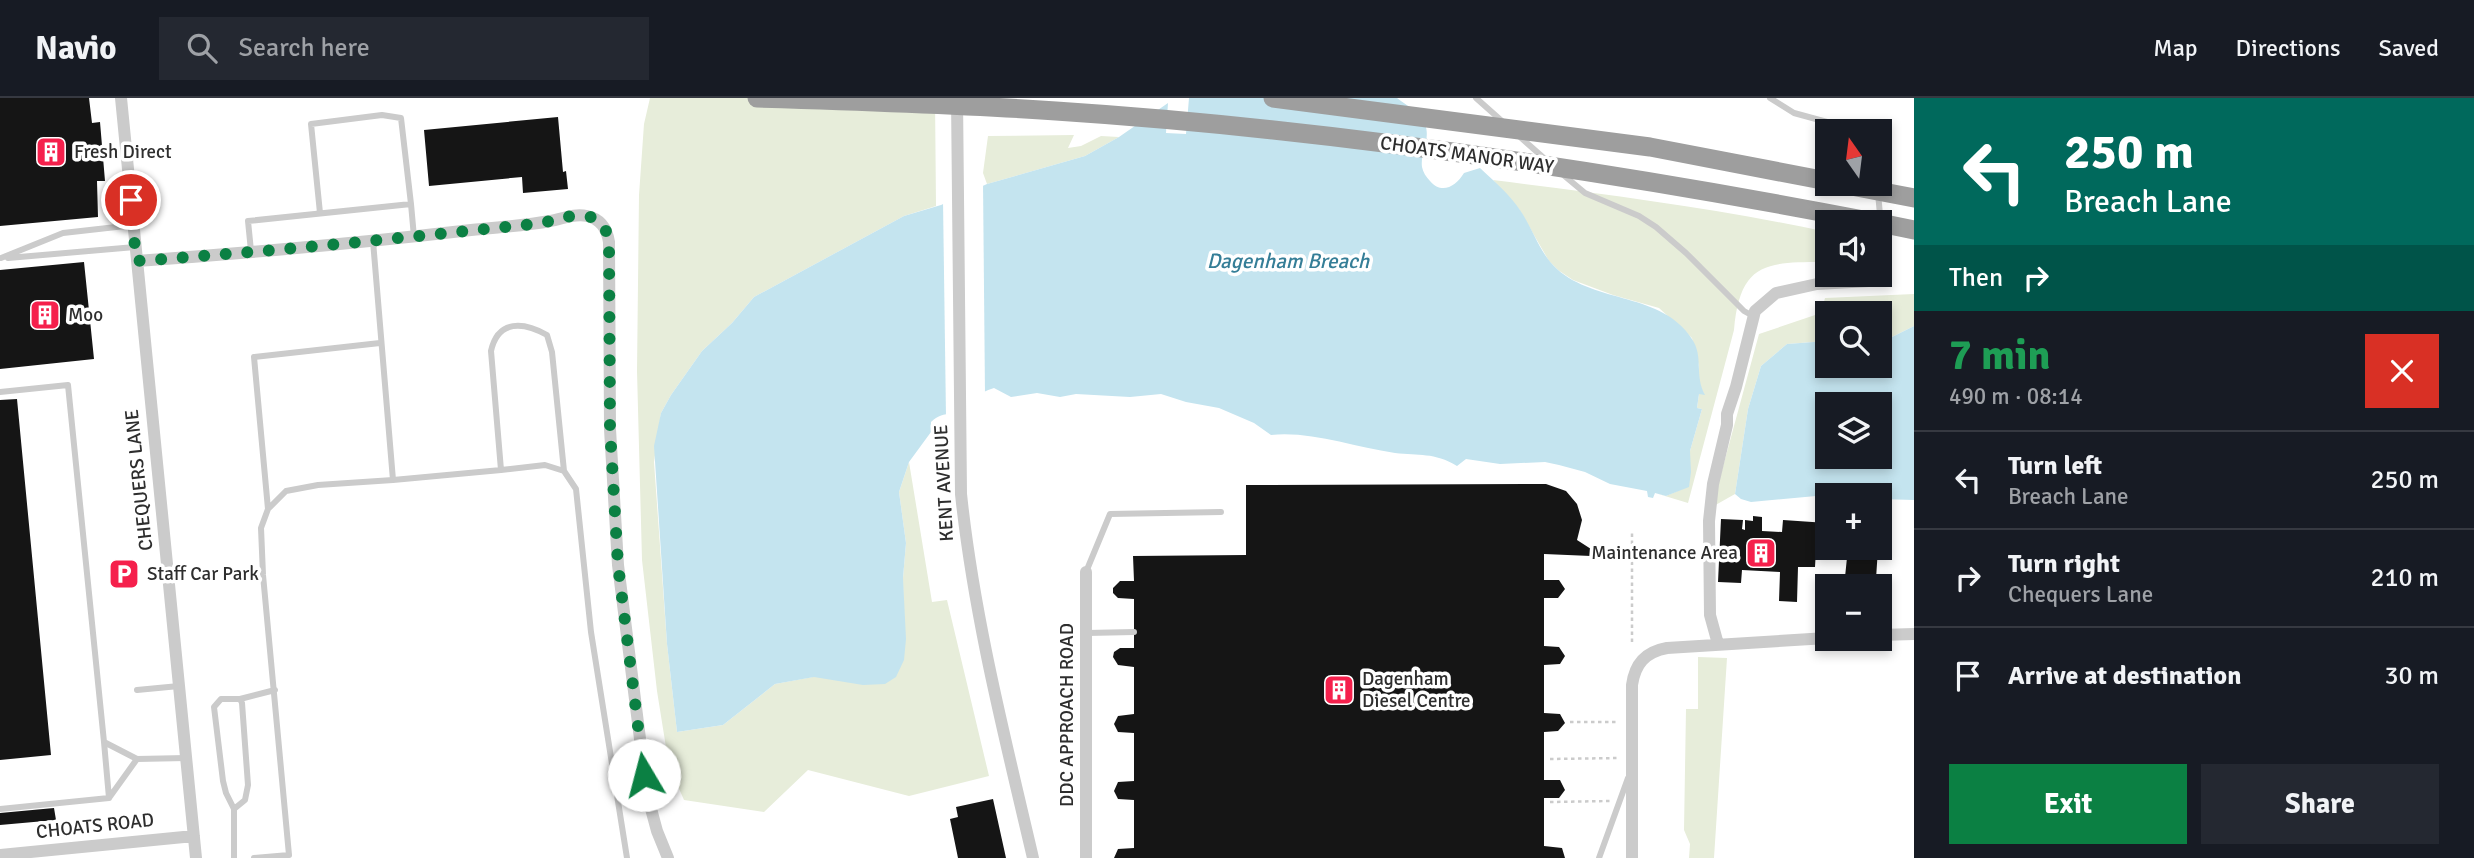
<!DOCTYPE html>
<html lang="en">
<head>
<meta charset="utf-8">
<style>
  :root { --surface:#171b24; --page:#242831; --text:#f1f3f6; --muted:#9ea1a6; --line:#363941; --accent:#0b8043 }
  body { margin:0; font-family:Signika,sans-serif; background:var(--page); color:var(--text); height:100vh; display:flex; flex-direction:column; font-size:26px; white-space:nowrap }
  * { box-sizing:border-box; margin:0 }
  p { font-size:23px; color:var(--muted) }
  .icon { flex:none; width:38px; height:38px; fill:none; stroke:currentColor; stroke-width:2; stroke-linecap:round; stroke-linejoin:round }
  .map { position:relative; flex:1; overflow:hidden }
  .sheet { display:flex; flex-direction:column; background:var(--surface); width:560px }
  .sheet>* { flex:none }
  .banner { background:#00695c; color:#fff; overflow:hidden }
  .needle { width:46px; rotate:346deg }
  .fabs { position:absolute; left:1815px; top:21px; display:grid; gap:14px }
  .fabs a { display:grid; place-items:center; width:77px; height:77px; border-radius:0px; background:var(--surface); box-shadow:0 4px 10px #0003; font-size:35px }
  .pin { position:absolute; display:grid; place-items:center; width:60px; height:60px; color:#fff; margin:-30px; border:4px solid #fff; border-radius:50%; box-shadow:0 2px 7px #0007 }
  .me { position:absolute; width:77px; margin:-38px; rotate:352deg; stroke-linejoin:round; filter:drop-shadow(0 0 5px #0008) }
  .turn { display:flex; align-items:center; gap:24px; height:147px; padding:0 35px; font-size:32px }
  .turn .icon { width:91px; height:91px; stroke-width:2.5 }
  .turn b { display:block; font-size:49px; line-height:60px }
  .then { display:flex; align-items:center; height:66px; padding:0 35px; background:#0003; gap:14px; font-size:26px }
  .round { display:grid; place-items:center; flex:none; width:74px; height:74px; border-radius:0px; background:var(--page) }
  .headline { display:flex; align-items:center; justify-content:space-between; height:119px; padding:0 35px }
  h1 { font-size:42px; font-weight:700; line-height:52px; color:#1e9e55 }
  .primary-button { display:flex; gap:14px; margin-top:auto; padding:14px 35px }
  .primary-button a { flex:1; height:80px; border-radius:0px; background:var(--accent); color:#fff; font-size:28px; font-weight:700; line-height:80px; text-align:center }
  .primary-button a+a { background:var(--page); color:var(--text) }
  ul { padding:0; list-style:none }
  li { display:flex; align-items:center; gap:21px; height:98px; padding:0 35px; border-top:2px solid var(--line) }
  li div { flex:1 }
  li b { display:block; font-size:26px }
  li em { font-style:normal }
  header { display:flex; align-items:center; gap:42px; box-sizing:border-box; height:98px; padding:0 35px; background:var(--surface); border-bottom:2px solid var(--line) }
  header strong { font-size:33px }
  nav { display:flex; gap:38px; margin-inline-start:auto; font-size:24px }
  .search { width:490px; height:63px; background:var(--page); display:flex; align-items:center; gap:18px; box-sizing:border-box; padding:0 24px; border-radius:0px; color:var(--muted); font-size:26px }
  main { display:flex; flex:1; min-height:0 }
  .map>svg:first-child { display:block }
  .green { fill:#e7edda }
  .water { fill:#c4e4ef; fill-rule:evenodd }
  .pier { fill:#fff }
  .building { fill:#151515 }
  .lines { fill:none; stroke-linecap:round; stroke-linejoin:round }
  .path { stroke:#cbcbcb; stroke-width:2.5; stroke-dasharray:3.5 3.5; stroke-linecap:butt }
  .service { stroke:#cbcbcb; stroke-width:6 }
  .minor { stroke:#cbcbcb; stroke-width:12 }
  .trunk { stroke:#9e9e9e; stroke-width:19 }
  .route { stroke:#0b8043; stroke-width:12; stroke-dasharray:0 21.6 }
  .labels { text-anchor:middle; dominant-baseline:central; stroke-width:7; stroke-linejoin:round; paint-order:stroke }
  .poi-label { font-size:19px; fill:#2e2e2e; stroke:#fff; text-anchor:start }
  .street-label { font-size:19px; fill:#2e2e2e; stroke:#fff }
  .water-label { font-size:21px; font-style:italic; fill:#357e97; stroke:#fff }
</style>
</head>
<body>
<header>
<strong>Navio</strong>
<div class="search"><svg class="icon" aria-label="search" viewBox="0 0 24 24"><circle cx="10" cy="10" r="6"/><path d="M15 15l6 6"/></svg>Search here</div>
<nav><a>Map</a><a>Directions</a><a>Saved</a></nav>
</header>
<main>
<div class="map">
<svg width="1914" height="760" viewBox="0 0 1914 760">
  <rect width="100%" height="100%" fill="#fff"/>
  <path class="green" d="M650,0H935L936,108L904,118L754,199L732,225L702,253L671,297L661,315L654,364L667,546L677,634L723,627L775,586L904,562L903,480L906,445L899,394L909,364L932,504L947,502L989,678L909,698L808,672L764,714L684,702L669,668L657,593L642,462L637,273L639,97L644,26Z
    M1074,37L1068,50L1081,48L1101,38L1119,39L1085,58L987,86L983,75L988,38Z
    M1493,82C1605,96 1716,110 1827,134V164C1767,164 1740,163 1734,232L1688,405L1655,395L1666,398L1689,388L1690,353L1702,311L1697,310L1699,296H1704L1699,286V268L1692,240L1659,210L1613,197L1573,182L1558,172L1549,163L1519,111Z
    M1914,196V228L1888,241L1880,242V215H1827V243L1787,246L1761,268L1748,311L1735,396L1712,409L1759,236L1821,215L1825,200Z
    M1698,559L1727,560L1714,760H1689L1690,746L1684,732L1686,611H1698Z"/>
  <path class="water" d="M1189,0H1397C1406,7 1421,15 1425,26C1431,42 1420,54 1422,69C1423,74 1426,79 1430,83C1442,97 1456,88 1464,75L1480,70C1494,83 1510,97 1520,112C1533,131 1540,156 1557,171C1596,206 1662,194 1692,241C1704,259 1694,277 1705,297L1699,296L1697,310L1702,311L1690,353L1691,374L1689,389L1666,398L1655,395L1653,400L1648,399L1647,393L1610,386L1585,374L1559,367L1545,364L1500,366L1466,361L1457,368C1434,354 1419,358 1395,355C1353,349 1312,333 1271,337L1254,325L1219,310L1186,304L1161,296L1130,299L1076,296L1060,299L1037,295L1011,299L994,290C978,294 967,307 952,314C943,318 939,316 931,324V334L909,364L899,394L906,445L903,480L906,541L904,562L896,579L885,586L863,587L814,579L775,586L723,627L677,634L667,546L654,348L661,315L671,297L702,253L732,225L754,199L904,118L941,107L987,86L1085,58L1119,39L1168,5L1166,35L1186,36Z
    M1914,228V402L1880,401V397H1827L1751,404L1741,401L1735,396L1748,311L1761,268L1787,246L1827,243V268H1880V242L1888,241ZM1827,306H1880V359H1827Z"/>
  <path class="pier" d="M983,84L985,297L952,318L946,319L943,102Z"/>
  <path class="building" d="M0,0H89L92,25L100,24L105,83H97L98,119L0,128Z
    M558,19L563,74L566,73L568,91L523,95L522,79L429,88L424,32Z
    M84,164L94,261L0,271V172Z
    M17,301L51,657L0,662V302Z
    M1546,386L1566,393L1577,406L1582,422L1577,442L1591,451V458L1544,456V482H1559L1565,491L1558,500H1544V548L1559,549L1565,558L1560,566L1544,567V615L1560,616L1565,625L1558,633L1544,634V682H1560L1565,692L1559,700H1544V748L1562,750L1565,760H1114L1118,751L1134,750V702L1118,701L1114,693L1118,684L1134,683V635L1118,634L1114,626L1118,618L1134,616V569L1118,567L1113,559L1114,554L1120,550H1134V501L1118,500L1113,495V490L1120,483H1134L1133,458L1246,457V387Z
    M1753,418L1762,419V433L1782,434L1783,422L1827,425V434H1817L1815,469H1798L1797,504L1779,503L1780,474L1742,472L1741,485L1718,484L1721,421L1743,422L1742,431L1745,432V422L1753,423Z
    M1848,450H1878L1876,481L1845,479Z
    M993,701L1006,760H958L950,721L958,719L956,709Z
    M54,710L56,722L0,727V715Z"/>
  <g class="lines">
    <path class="path" d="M1632,544V434
      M1570,624H1619
      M1550,661L1620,660
      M1550,704L1610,703"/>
    <path class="service" d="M1476,0L1503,24
      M1770,0L1794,15L1860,33
      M1519,38L1545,61
      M1561,75L1585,95L1639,118L1656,129L1686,155L1744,213L1753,218
      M1878,95L1886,181
      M320,115L311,26L382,17L401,20L411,106
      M251,153L248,123L411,106L414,139
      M1,160L63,135L134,127
      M8,160L135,149
      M0,294L68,287L104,644L137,661L186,660
      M501,372L545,367L564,373L576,391L591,534L627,760
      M393,382L501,372L491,253C498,221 524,224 547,237L552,254L564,373
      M268,411L286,393L318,387L393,382L373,143
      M1086,474L1110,416L1221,414
      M1087,535L1134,534
      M137,592L179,588
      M240,601L275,592
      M104,644L109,700
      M0,711L109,700L137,661
      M234,711L245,702L248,687L242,605L240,601H221L214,609L223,683L226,695L234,711V760
      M254,760L289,757L263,477L261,430L268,411L254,259L380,245
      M1599,760L1628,680"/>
    <path class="minor" d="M121,0L196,760
      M957,0L961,396C974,519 1005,640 1033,760
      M137,163C248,155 360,145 471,132C497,129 524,128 550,123C562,121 574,115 587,118C601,121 607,131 609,144L610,331L618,467L647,696L657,733L668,760
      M1086,474V760
      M1880,537L1914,536
      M1718,546L1710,517L1709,423L1713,386L1727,327V316L1736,289L1755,213L1776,195L1817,186L1886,182
      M0,757L194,738
      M1632,760V587C1635,566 1645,554 1667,550L1827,540"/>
    <path class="trunk" d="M757,0C857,3 957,6 1056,13C1331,31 1604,72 1874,124
      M1273,0L1650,49L1827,83
      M1841,86L1914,100
      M1880,125L1914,132"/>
  </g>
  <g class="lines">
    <path class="route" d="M131,102L136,163C250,155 363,144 476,132C501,129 526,128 550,123C562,121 574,115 587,118C601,121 607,131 609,144L610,331L618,467L644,677"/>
  </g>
  <defs>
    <g id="building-square" transform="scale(1.575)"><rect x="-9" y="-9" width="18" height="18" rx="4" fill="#f5204c" stroke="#fff"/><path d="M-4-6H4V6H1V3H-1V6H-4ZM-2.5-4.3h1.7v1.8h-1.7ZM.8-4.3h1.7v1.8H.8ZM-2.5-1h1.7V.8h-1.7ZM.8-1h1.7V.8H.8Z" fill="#fff"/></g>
    <g id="parking-square" transform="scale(1.575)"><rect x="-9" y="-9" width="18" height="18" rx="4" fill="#f5204c" stroke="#fff"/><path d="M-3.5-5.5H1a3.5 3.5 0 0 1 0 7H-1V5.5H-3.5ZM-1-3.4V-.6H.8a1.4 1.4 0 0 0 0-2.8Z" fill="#fff"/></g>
  </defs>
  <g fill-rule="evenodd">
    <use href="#building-square" x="51" y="54"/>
    <use href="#building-square" x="45" y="217"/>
    <use href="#building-square" x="1761" y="455"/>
    <use href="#parking-square" x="124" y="476"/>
    <use href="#building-square" x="1339" y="592"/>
  </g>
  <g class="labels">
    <g class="poi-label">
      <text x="74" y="54">Fresh Direct</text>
      <text x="68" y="217">Moo</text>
      <text x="1738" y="455" text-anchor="end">Maintenance Area</text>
      <text x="147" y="476">Staff Car Park</text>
      <text x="1362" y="581">Dagenham<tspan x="1362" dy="22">Diesel Centre</tspan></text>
    </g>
    <g class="street-label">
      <text transform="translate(1467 57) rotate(8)">CHOATS MANOR WAY</text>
      <text transform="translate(139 382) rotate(-96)">CHEQUERS LANE</text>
      <text transform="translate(944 385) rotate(-93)">KENT AVENUE</text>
      <text transform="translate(1067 617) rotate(-90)">DDC APPROACH ROAD</text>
      <text transform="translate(95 728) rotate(-6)">CHOATS ROAD</text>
    </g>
    <g class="water-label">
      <text x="1288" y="163">Dagenham Breach</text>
    </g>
  </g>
</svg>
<div class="fabs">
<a><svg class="needle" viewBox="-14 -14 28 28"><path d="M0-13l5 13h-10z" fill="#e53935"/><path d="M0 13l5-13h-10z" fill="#9ea1a6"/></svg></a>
<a><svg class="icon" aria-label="sound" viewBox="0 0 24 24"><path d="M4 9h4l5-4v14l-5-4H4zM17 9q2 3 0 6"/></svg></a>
<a><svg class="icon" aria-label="search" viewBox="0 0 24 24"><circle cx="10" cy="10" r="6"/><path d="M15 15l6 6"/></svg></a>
<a><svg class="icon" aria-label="layers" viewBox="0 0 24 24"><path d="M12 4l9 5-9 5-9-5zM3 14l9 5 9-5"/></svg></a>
<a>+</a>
<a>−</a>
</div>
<div class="pin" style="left:131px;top:102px;background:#d93025"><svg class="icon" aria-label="arrive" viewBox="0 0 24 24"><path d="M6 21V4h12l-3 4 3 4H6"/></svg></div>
<svg class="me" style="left:644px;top:677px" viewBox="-20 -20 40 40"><circle r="19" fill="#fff"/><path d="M0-13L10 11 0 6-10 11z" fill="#0b8043"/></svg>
</div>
<section class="sheet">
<div class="banner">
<div class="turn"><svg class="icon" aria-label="left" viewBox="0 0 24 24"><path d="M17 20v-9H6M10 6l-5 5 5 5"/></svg><div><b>250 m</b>Breach Lane</div></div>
<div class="then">Then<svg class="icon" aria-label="right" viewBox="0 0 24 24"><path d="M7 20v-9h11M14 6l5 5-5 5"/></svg></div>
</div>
<div class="headline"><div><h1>7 min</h1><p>490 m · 08:14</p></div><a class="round" style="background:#d93025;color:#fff"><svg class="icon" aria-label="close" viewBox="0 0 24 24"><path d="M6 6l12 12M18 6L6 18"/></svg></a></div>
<ul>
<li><svg class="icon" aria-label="left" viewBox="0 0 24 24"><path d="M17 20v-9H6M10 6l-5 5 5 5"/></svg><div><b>Turn left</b><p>Breach Lane</p></div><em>250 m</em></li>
<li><svg class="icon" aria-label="right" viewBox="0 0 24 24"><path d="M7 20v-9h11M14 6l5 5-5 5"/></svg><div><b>Turn right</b><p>Chequers Lane</p></div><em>210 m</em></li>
<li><svg class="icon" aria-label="arrive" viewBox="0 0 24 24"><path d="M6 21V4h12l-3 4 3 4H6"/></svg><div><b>Arrive at destination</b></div><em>30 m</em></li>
</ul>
<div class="primary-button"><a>Exit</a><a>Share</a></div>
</section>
</main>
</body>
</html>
